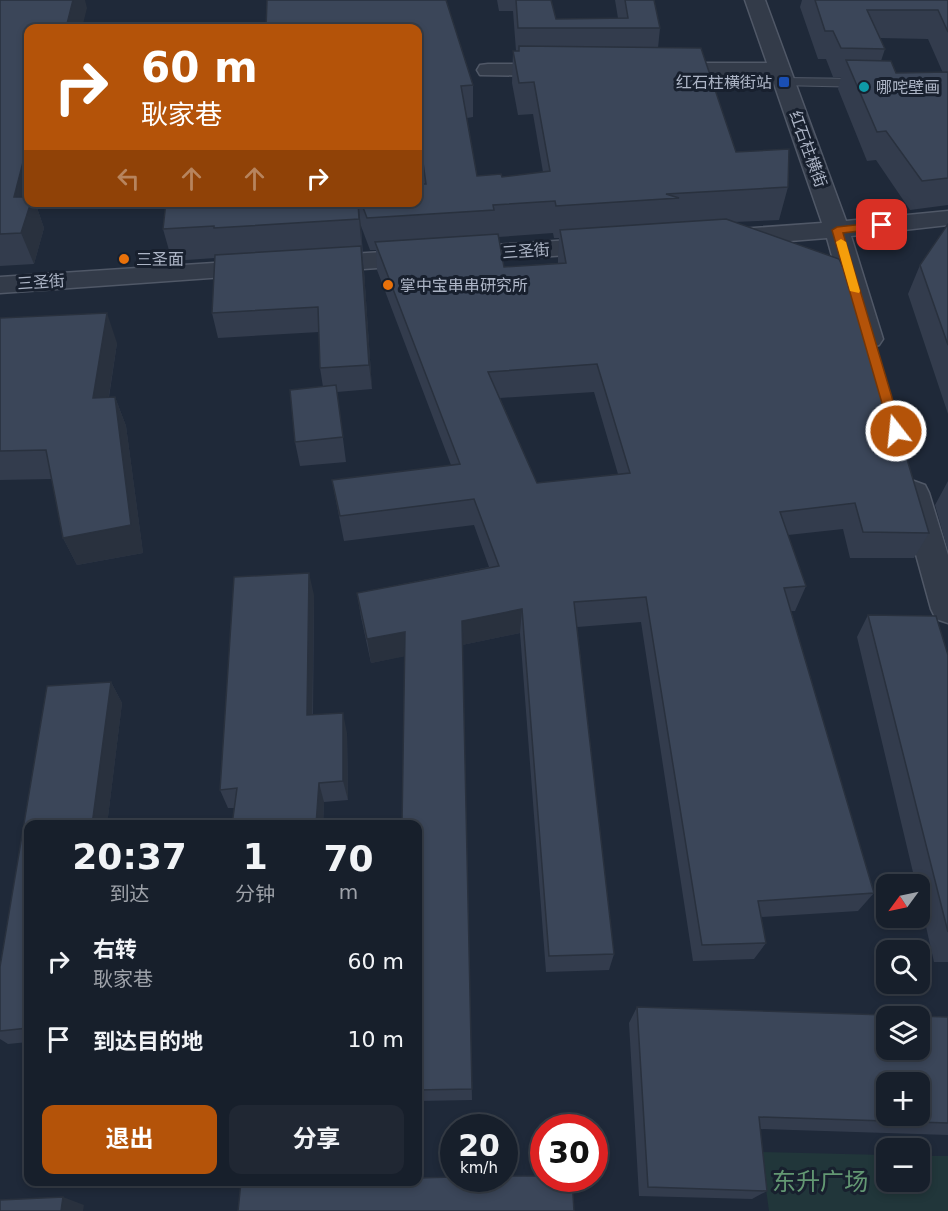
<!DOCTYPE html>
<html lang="zh">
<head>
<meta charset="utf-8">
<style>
  :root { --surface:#171f2b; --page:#202733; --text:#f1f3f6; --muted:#9ea2a9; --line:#363d47; --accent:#b45309 }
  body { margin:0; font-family:"DejaVu Sans","Noto Sans SC",sans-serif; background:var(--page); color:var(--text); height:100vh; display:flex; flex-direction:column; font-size:22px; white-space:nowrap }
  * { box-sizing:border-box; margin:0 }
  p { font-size:20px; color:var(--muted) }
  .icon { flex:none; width:33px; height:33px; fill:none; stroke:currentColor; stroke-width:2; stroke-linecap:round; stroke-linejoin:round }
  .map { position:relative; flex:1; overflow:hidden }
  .side { position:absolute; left:24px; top:820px; width:398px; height:366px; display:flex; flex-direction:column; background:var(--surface); border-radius:12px; box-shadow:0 3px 9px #0003,0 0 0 2px var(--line) }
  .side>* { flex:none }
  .guide { position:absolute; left:24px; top:24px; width:398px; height:183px; border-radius:12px; box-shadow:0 3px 9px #0003,0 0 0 2px var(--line); background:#b45309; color:#fff; overflow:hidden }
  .needle { width:39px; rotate:237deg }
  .controls { position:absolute; left:876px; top:874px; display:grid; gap:12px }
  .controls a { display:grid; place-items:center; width:54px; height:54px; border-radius:12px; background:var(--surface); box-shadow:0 3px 9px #0003,0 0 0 2px var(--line); font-size:30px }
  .speed { position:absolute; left:440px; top:1114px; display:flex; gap:12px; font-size:30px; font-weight:700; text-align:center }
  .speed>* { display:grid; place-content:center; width:78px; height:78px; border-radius:50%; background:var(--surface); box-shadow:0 3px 9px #0003,0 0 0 2px var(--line); line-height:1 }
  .speed small { font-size:15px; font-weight:400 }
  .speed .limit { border:9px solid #d22; background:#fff; color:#111 }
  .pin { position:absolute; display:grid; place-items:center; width:51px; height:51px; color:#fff; margin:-26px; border-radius:12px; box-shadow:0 3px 9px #0006 }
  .me { position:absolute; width:66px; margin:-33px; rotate:344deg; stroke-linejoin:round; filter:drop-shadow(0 0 4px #0008) }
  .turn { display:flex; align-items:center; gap:21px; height:126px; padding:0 18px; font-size:27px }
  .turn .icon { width:78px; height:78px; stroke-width:2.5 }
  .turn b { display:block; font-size:42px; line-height:51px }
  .lanes { display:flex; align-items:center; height:57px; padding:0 18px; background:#0003; justify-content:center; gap:30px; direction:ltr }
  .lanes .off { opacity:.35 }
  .eta { display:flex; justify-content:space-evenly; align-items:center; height:102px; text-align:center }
  .eta b { font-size:36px; font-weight:700; line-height:42px }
  .primary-button { display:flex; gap:12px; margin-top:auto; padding:12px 18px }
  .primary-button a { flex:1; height:69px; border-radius:12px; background:var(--accent); color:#fff; font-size:24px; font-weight:700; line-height:69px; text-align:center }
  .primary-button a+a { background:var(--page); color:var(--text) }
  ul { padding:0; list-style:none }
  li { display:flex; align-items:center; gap:18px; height:78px; padding:0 18px }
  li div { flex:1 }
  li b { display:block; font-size:22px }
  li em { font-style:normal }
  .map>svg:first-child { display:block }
  .green { fill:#21363a }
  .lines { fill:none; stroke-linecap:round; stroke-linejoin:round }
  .lane-casing { stroke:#505867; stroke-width:2 }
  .street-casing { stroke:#505867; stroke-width:3 }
  .lane { fill:#333b49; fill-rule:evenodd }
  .street { fill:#333b49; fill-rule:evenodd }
  .wall { fill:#333c4d; fill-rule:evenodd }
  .shaded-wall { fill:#29313e }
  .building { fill:#3b4659; stroke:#29313e; stroke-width:1.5; fill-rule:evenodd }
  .route { fill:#b45309; stroke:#753606; stroke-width:1.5 }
  .slow { fill:#f59e0b }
  .transit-dot { fill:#1a4fb4; stroke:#18202e; stroke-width:2 }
  .culture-dot { fill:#0f9aa8; stroke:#18202e; stroke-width:2 }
  .food-dot { fill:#e8710a; stroke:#18202e; stroke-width:2 }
  .labels { text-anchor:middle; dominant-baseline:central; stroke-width:6; stroke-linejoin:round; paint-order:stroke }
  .far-poi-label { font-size:16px; fill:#adb5c6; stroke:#18202e; text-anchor:start }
  .far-street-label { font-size:16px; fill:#adb5c6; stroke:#18202e }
  .near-park-label { font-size:24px; fill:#639873; stroke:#18202e }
</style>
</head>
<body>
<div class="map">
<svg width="948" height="1211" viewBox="0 0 948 1211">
  <rect width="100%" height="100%" fill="#1f2939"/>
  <path class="green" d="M761,1152L886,1155V1182H920V1156H948V1211H769Z"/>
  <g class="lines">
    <g class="lane-casing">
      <path id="lane" d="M784,78L866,79L872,83L866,87L779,85V79Z"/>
    </g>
    <g class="street-casing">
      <path id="street" d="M745,0H765L846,221L948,211V225L851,236L883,339L879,345L869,348L859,345L855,339L827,238L726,246L717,243L713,238L717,233L726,230L822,223L771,75H664L656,74L653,69L656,64L664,63H767Z
        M488,64H559L567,65L570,70L567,75L559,76L480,75L477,70L480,65Z
        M603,238L612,240L616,246L612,252L319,272L310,270L306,264L310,258L319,256Z
        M259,260L268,262L272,268L268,274L0,293V277Z
        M914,481L925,485L929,493L948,555V623L936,619L931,609L899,493L903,485Z"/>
    </g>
    <use href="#lane" class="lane"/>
    <use href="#street" class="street"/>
  </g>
  <path class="wall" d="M0,0L87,8L28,28V202H35L44,228L34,264L0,266Z
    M497,0H551L556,19L618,18L615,0H654L660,28L658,48L736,152L788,187L779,220L734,222L929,533L914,558H850L843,529L788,535L806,586L795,611H791L874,893L858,911L761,917L766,943L754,959L693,961L641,622L577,627L614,954L609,970L546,972L520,633L462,645L472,1100L417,1101V825L404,656L371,663L361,617L357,593L489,567L474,525L344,541L337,506L332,480L451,465L377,270L376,250H370L361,226L372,389L337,392L346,462L300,466L295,442L323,387L320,368L319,332L218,338L212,313L215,258L172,261L163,229L166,202H417L423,184L417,140V28L473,85V117L467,118L477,176L502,177L543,172L533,114L518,115L512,83L513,51H516L513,11H499ZM553,233L554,238H559L558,258V263L504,267L498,237ZM594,392L618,474L537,483L500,398Z
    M802,0H948V205L910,210L876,160L867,161L838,89L841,77H833L826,59H818L800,7ZM880,38L928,39L943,73H896L881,61L885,49Z
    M948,224V414L908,294L920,265Z
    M0,318L117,343L109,397H115L126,426L143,553L77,565L63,538L52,479L0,480Z
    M948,481V551L935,505Z
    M314,595L313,715L347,733L348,800L324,802L323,825H232L234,808H228L220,790Z
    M868,615L948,655V962H934L920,900V885H916L857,637Z
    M111,682L122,703L107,825H28V1042L8,1044L0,1039V967L47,686Z
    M637,1007L948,1017V1135L760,1129L767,1191L752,1199L639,1196L629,1023Z"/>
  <path class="shaded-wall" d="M73,0H85L87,8L82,28H66Z
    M28,143V202H35L44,228L34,264L21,233L14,197Z
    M358,202L361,226L362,251L359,219Z
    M361,246L364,271L372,389L369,365Z
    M107,313L117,343L104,427L93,398Z
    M115,397L126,426L143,553L77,565L63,538Z
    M309,573L314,595L312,735L307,715Z
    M522,609L520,633L462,645V621Z
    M405,632L407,656L371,663L367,639Z
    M111,682L122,703L107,825H92Z
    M343,713L347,733L348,800L343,781Z
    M319,783L324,802L323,825H316Z
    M63,1197L84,1205L83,1211H61Z"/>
  <path class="building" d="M0,0H73L66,28H28V143L14,197H28V202H31L21,233L0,234Z
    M267,0H446L473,85L461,86L477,176L501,174L502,177L550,171L534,82L519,83L513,51H519V46L701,48L736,152L789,149L788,187L666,194L679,198L556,206L555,201L493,205L494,210L367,218L361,202H417V184H426L417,119V28H266Z
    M516,0H551L556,19L628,18L625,0H654L660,28H518Z
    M815,0H948V32L938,10H867L885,49L841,48L833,31H825Z
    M846,60L891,61L896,73L948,72V178L922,181L886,131L877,132Z
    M166,202H358L359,219L214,228V226L163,229Z
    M726,219L839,259L862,308L929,533L863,532L855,503L780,512L806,586L784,588L874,893L758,901L766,943L702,945L646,597L574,602L614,954L549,956L522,609L462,621L472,1089L417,1090V825H402L405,632L367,639L357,593L499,566L474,499L340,516L332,480L460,464L375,242L498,234L504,267L566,263L560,230ZM597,364L630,473L537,483L488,372Z
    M948,224V345L920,265Z
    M361,246L369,365L320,368L318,307L212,313L215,255Z
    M107,313L93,398L115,397L131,525L63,538L46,450L0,451V318Z
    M336,385L343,437L295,442L290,390Z
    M309,573L307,715L343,713V781L319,783L316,825H232L237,788L220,790L234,577Z
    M868,615L936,616L948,655V932Z
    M111,682L92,825H28V1028L0,1031V967L47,686Z
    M637,1007L948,1017V1123L759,1117L767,1191L648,1187ZM886,1017H920V1050H886ZM886,1083H920V1116H886Z
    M504,1176H543V1179H572L574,1211H238L241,1182H417V1178L453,1177V1179H504Z
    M63,1197L61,1211H0V1200Z"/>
  <path class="route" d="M882,222L887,225L885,228L843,233L902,431L896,435L890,431L832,230L837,227Z"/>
  <path class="slow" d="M841,239L846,242L860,291L859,293L850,291L836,242Z"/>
  <rect class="transit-dot" x="778" y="76" width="12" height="12" rx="3"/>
  <circle class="culture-dot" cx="864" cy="87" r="6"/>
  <g class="food-dot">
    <circle cx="124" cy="259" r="6"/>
    <circle cx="388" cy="285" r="6"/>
  </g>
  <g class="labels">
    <g class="far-poi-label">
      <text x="772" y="82" text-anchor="end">红石柱横街站</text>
      <text x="876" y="87">哪咤壁画</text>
      <text x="136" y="259">三圣面</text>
      <text x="400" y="285">掌中宝串串研究所</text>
    </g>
    <g class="far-street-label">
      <text transform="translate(808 149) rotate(70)">红石柱横街</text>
      <text transform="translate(526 251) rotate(-4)">三圣街</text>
      <text transform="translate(41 282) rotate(-4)">三圣街</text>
    </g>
    <g class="near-park-label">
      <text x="820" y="1182">东升广场</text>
    </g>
  </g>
</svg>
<div class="controls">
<a><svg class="needle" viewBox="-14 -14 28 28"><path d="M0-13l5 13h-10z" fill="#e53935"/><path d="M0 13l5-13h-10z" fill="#9ea2a9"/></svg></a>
<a><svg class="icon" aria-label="search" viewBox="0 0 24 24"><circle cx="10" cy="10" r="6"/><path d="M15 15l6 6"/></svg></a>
<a><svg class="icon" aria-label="layers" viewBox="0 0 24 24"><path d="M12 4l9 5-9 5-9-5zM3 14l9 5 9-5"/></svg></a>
<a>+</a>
<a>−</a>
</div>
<div class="speed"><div>20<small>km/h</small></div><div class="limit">30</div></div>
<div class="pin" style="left:882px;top:225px;background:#d93025"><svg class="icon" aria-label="arrive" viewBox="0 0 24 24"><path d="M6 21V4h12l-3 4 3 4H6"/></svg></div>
<svg class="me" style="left:896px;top:431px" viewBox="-20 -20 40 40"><circle r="17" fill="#b45309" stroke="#fff" stroke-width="3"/><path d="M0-11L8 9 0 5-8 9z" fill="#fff"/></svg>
<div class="guide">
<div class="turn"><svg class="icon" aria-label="right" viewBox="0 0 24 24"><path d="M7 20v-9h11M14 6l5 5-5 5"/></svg><div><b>60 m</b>耿家巷</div></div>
<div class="lanes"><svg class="icon off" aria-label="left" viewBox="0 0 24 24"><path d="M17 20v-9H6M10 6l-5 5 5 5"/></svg><svg class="icon off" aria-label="ahead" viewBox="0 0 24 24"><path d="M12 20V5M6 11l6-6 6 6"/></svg><svg class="icon off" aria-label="ahead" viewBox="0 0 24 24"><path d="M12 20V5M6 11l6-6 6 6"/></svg><svg class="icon" aria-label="right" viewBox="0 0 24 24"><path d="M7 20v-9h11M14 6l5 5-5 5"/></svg></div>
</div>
<section class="side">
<div class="eta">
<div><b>20:37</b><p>到达</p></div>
<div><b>1</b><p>分钟</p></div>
<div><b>70</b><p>m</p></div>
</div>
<ul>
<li><svg class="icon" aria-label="right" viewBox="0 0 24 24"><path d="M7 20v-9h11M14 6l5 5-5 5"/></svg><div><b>右转</b><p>耿家巷</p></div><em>60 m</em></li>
<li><svg class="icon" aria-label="arrive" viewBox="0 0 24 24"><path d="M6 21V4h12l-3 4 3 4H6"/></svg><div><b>到达目的地</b></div><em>10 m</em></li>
</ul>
<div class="primary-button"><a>退出</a><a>分享</a></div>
</section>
</div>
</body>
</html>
